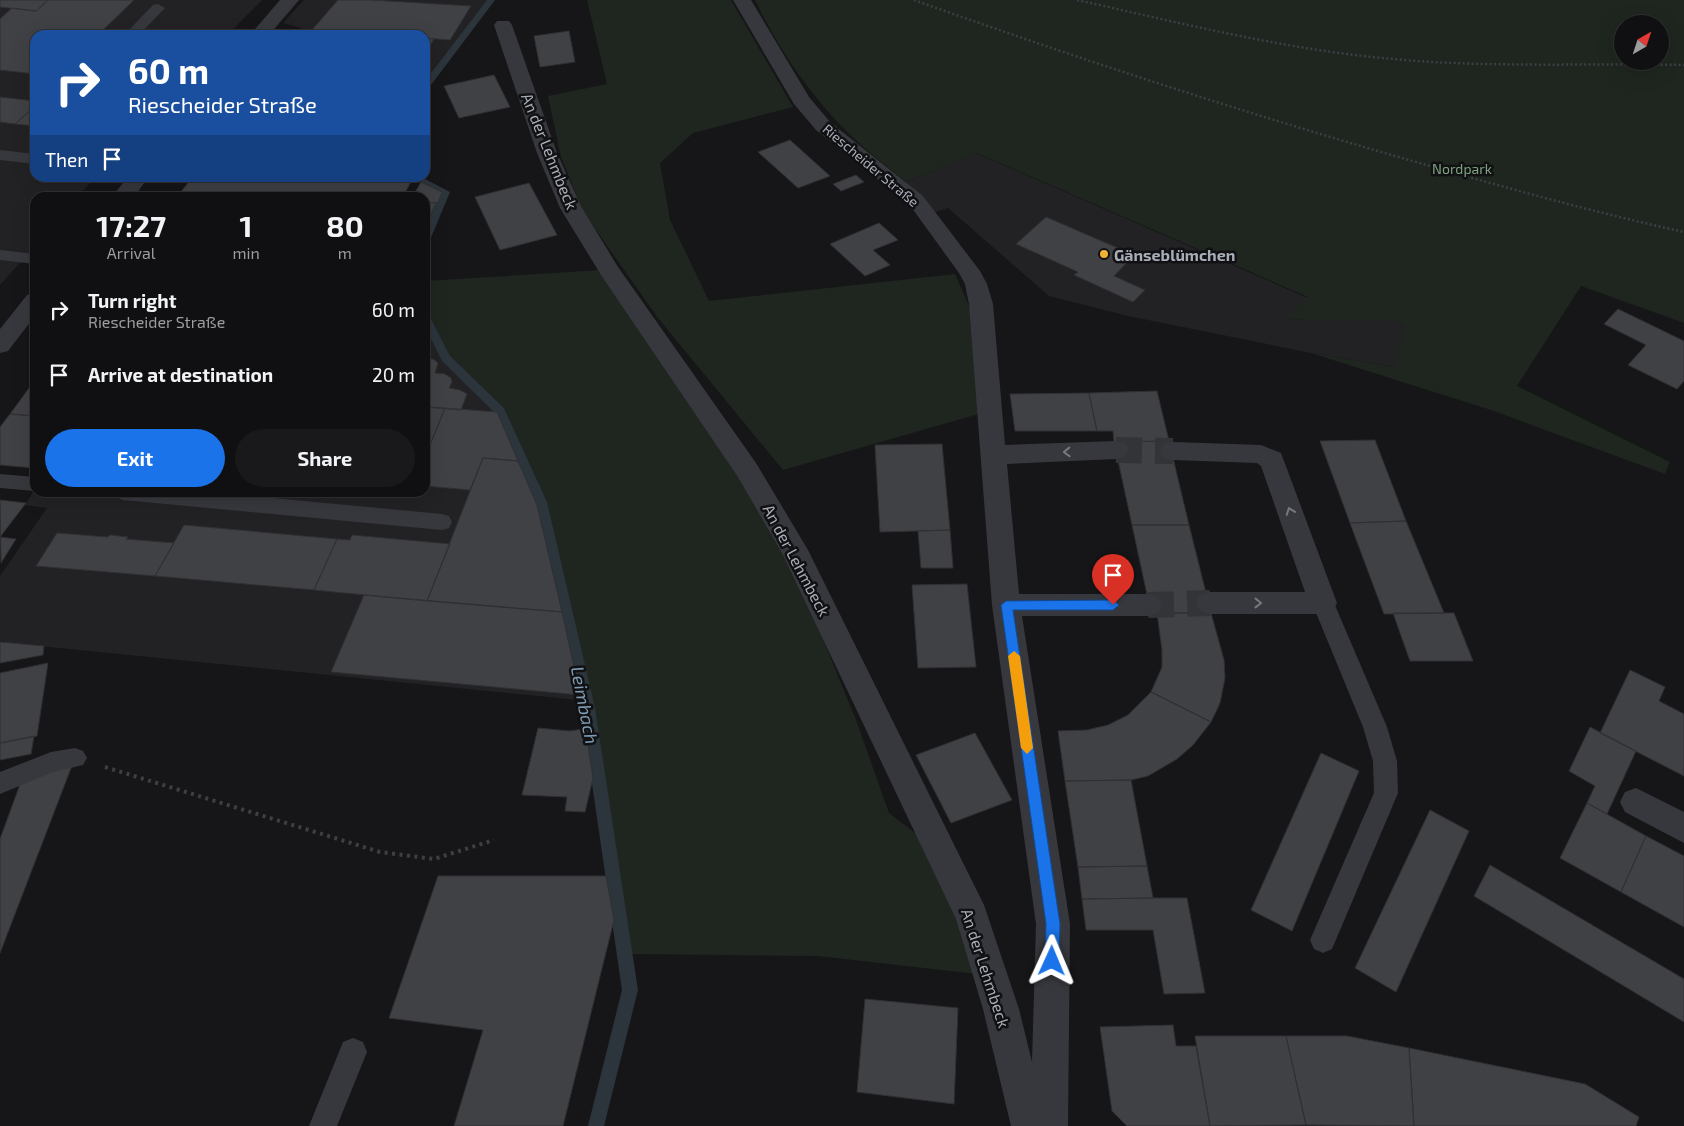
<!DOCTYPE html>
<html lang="en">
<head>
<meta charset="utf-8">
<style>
  :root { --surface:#101012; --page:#19191b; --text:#f1f3f6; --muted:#9c9d9f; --line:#303032; --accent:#1a73e8 }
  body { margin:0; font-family:"Exo 2",sans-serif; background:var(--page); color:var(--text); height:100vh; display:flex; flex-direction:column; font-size:19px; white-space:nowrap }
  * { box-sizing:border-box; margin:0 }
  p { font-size:16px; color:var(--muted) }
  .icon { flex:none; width:28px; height:28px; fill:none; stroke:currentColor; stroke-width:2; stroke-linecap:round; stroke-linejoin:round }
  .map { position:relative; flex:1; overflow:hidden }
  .drawer { position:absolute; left:30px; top:192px; width:400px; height:305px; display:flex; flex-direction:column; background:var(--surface); border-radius:15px; box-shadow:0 5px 20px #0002,0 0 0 1px var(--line) }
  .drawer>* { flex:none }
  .hud { position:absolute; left:30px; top:30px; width:400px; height:152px; border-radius:15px; box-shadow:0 5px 20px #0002,0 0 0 1px var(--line); background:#1a4fa0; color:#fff; overflow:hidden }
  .needle { width:32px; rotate:39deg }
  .controls { position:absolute; left:1614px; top:15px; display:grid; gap:10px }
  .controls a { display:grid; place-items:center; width:55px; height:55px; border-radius:50%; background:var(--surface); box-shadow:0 5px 20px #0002,0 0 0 1px var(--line); font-size:25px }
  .pin { position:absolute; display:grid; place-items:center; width:42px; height:42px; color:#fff; margin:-51px -21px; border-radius:50% 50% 50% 0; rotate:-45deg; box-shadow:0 0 5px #0007 }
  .pin .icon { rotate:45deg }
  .me { position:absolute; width:55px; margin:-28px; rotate:1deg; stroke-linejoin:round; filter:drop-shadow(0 0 4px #0008) }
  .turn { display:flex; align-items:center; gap:18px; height:105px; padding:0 15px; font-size:22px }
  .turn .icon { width:65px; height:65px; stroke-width:2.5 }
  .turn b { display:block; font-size:35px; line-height:42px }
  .then { display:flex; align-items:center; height:48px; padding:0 15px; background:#0003; gap:10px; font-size:19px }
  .eta { display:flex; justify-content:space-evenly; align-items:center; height:85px; text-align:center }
  .eta b { font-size:30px; font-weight:700; line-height:35px }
  .cta { display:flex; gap:10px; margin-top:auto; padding:10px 15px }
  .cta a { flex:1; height:58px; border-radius:30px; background:var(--accent); color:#fff; font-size:20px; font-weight:700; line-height:58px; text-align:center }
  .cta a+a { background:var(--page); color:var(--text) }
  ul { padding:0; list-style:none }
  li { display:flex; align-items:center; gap:15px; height:65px; padding:0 15px }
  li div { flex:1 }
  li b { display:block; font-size:19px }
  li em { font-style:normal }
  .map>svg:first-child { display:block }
  .built { fill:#222225 }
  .green { fill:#1e261f; fill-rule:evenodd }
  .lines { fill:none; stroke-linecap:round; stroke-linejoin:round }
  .stream { fill:#2c353c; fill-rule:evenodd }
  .building { fill:#404145; stroke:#303034 }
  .minor-tunnel { stroke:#333438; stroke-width:26; stroke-dasharray:26 13; stroke-linecap:butt }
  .path-far1 { stroke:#3d3f44; stroke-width:2.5; stroke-dasharray:2 2.5; stroke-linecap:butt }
  .path { stroke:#3d3f44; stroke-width:4; stroke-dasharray:3 4.5; stroke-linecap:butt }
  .service { fill:#37383d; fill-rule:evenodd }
  .minor { fill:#37383d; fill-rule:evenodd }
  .oneway { stroke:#757881 }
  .route { fill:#1a73e8; stroke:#114b97 }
  .slow { fill:#f59e0b }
  .poi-dot { fill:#f2b134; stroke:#111113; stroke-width:2 }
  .labels { text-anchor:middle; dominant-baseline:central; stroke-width:5; stroke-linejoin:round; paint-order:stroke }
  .far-street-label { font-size:14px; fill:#a8adb8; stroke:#111113 }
  .far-park-label { font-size:14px; fill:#7fa381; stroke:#111113 }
  .street-label { font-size:16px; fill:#a8adb8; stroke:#111113 }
  .poi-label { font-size:16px; font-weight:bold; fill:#a8adb8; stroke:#111113; text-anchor:start }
  .water-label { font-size:18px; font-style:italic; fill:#7f9bb3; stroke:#111113 }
</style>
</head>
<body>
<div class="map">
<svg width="1684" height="1126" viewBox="0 0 1684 1126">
  <rect width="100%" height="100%" fill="#161618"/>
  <path class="built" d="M0,0H262L227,35H35V178H95L77,197L35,198V246L0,285Z
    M304,0H493L425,90V35H308L311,31L283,23Z
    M976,153L1308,298L1289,318L1308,320H1393L1404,325L1396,367L1311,353L1128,316L1049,296L948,208L935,212L906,182Z
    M425,327L441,359L498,414L535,502L578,700L0,642V576L47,508L25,505L35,489V492H425Z"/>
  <path class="green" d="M587,0H731L793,107L693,133L660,163L670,220L709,301L955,274L972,313L982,413L783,470L658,318L584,213L561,157L548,96L607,84Z
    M755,0H1684V323L1581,286L1517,386L1670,462L1665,474L1491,410L1311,353L1395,367L1404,325L1393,320H1308L1288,318L1308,297L977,153L906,182C886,165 865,150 847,132C809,94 778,48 755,0ZM1622,24H1660V61H1622Z
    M602,270L784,543L856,720L889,813L928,843L986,975L818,956L630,954L591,701L546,501L504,408L450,357L425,309V281Z"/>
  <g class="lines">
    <path class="stream" d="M487,0H495L428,89L425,90V81Z
      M412,178H423L450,192L430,240L425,243V228L440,193Z
      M425,314L430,317L450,356L504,408L547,502L595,708L638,990L604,1126H588L622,990L581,708L535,502L495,413L442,361L425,327Z"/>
  </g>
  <path class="building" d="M0,0H48L36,11L0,7Z
    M48,0H134L98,35H35V74L0,70V19L12,8L36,11Z
    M338,0H371L471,6L450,40L425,38V35L311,31Z
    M311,31L372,35H308Z
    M569,31L575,62L540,67L534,36Z
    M425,38L434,39L425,54Z
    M494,75L510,107L459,118L444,86Z
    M0,97L35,101V106L15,124L0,122Z
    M35,106V126L15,124Z
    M790,140L830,176L798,188L758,152Z
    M856,175L864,182L841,191L833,184Z
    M192,178H413L402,198H176Z
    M421,182L442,192L438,203L425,202V198H412Z
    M529,183L557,235L500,250L475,197Z
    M425,202L436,203L425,227Z
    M1046,217L1134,255L1114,276L1145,290L1133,302L1074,275L1078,272L1016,244Z
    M879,223L898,240L873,250L890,265L865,276L830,244Z
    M1618,309L1684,341V381L1677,389L1628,365L1646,345L1604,324Z
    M425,358L433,359L438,363L435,373L445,374L451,378L452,382L449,388L460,390L467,394L461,410L425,407Z
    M35,380V416L10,414Z
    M1157,391L1169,441L1114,442L1113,431H1097L1089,393Z
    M1089,393L1097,431H1015L1010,394Z
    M425,407L445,408L425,457Z
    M445,408L497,412L518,461L483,458L470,490L425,486V457Z
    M10,414L35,416L34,468L0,465V427Z
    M1375,440L1406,521L1350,523L1320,441Z
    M1169,441L1189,525H1132L1114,442Z
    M942,444L950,530L880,532L875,445Z
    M483,458L518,461L537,505L562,612L427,601Z
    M0,500L26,503L0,537L16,539L1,563Z
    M1406,521L1444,613L1384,614L1350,523Z
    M184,525L337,539L314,590L155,576Z
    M1132,525H1189L1211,613H1151Z
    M950,530L953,568H921L918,531Z
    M57,533L108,537L110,535L128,537L126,539L174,543L155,576L36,566Z
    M352,535L450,544L427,601L314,590L337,539L350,540Z
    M967,584L976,667L918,668L912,585Z
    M364,595L562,612L580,695L331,672Z
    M1157,613H1211L1224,660L1225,678L1220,703L1211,722L1151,692L1162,667V650Z
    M1393,613H1454L1473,661H1410Z
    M0,642L44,646L43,655L0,663Z
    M48,663L37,736L0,743V673Z
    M1630,670L1665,687L1659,701L1684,714V776L1600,733Z
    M1151,692L1211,722L1193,745L1177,759L1148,776L1131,780L1065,781L1058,731L1087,730L1108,725L1128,715Z
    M1590,727L1636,751L1607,814L1587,803L1595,786L1569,771Z
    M538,728L570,731L582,729L585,745H588L593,778L585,812L565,811L567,797L522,795Z
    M975,733L1012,800L951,823L916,755Z
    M34,736L31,754L0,760V743Z
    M1321,753L1359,771L1292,931L1251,910Z
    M73,763L0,953V839L22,779Z
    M1131,780L1147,866L1078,867L1065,781Z
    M1587,803L1646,836L1621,892L1560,858Z
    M1430,810L1469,831L1396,992L1355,968Z
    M1646,836L1684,856V927L1621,892Z
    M1490,865L1684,979V1022L1474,896Z
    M1147,866L1153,898L1082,899L1078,867Z
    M438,876H606L614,920L563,1126H454L483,1030L389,1018Z
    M1153,898H1187L1205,993L1164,994L1153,930H1086L1082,899Z
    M865,999L958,1008L954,1104L857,1092Z
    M1173,1025L1176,1046H1196L1210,1126H1127L1112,1111L1100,1027Z
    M1195,1036H1286L1306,1125L1210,1126Z
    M1286,1036H1347L1409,1048L1414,1126L1306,1125Z
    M1409,1048L1585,1084L1639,1117L1636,1126H1414Z"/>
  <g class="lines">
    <path class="minor-tunnel" d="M1116,450L1173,451
      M1148,605L1210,603"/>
    <path class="path-far1" d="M914,0C1065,54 1217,104 1371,149C1475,179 1579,209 1684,232
      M1077,0C1181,23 1286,50 1393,59C1489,68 1587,63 1684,65"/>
    <path class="path" d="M105,767L380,852L434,859L494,840"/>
    <path class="service" d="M158,4L165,8L139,35H124L153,5Z
      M0,150L35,154V164L0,160Z
      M0,250L35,254V264L0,260Z
      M0,474L35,477V491L0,488Z
      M113,492H209L442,514L449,516L452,522L449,528L442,530L123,500L116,497Z
      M1323,594L1331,597L1334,603L1387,727L1397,761L1398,793L1332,949L1323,953L1314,949L1310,940L1374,793L1373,761L1363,727L1312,603L1315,597Z
      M75,748L83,751L87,758L83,765L53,772L0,794V772L51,752Z
      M353,1038L363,1042L367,1052L337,1126H309L343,1042Z"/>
    <path class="minor" d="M280,0H299L269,35H250Z
      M733,0H751L809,97L830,122L923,196L980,271L987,284L993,304L1005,445L1116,441L1125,443L1129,450L1125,457L1116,459L1007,464L1019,594H1148L1158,597L1162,605L1158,613L1148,616H1022L1070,924L1068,1126H1011L983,1009L956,919L782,553L738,477L601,275L560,208L537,153L494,25L497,21H509L512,25L557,153L582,208L618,267L756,463L808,550L984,905L1019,1009L1032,1062L1036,924L992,605L969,304L965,284L959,273L909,204L816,130L794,104Z
      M127,178H148L133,198H111Z
      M35,293V316L8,351L0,353V329L27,295Z
      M1173,442L1261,445L1281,453L1337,603L1333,611L1323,614H1210L1200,611L1196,603L1200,595L1210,592H1305L1261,466L1257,463L1173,460L1164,458L1160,451L1164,444Z
      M1636,788L1684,812V843L1625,812L1620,802L1625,792Z"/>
  </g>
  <defs><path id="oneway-chevron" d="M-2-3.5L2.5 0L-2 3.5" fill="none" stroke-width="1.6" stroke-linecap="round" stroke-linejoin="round" transform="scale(1.25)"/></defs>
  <g class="oneway">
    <use href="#oneway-chevron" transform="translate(1067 452) rotate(178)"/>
    <use href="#oneway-chevron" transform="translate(1290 511) rotate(-110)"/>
    <use href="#oneway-chevron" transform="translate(1258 603)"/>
  </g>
  <path class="route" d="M1113,600L1119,605L1113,610H1013L1060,924L1059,961L1057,966L1052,968L1047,966L1045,961L1046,924L1001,605L1006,601Z"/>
  <path class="slow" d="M1014,651L1020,656L1033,748L1027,754L1021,748L1008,656Z"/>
  <circle class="poi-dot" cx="1104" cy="254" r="5"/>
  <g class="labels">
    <g class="far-street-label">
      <text transform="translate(871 165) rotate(40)">Riescheider Straße</text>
    </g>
    <g class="far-park-label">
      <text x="1462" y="168">Nordpark</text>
    </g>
    <g class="street-label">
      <text transform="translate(550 151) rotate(68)">An der Lehmbeck</text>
      <text transform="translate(797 560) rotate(62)">An der Lehmbeck</text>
      <text transform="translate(986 968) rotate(72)">An der Lehmbeck</text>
    </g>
    <g class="poi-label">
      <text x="1114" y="254">Gänseblümchen</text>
    </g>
    <g class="water-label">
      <text transform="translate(585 705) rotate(79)">Leimbach</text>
    </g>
  </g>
</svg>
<div class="controls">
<a><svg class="needle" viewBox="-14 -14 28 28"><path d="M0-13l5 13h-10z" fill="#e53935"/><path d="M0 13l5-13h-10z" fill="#9c9d9f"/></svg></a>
</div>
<div class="pin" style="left:1113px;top:605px;background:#d93025"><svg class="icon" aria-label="arrive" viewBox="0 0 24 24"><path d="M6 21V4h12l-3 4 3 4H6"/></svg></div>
<svg class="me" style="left:1052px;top:961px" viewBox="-20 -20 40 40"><path d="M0-17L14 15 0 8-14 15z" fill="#1a73e8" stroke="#fff" stroke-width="4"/></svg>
<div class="hud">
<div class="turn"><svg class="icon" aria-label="right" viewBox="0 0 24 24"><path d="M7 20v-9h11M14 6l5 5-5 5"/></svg><div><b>60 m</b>Riescheider Straße</div></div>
<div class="then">Then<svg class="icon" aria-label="arrive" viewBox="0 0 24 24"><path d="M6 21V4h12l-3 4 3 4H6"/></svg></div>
</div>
<section class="drawer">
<div class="eta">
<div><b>17:27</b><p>Arrival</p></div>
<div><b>1</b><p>min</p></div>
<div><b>80</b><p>m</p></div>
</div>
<ul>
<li><svg class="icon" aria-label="right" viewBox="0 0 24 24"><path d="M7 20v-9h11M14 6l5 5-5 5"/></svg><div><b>Turn right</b><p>Riescheider Straße</p></div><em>60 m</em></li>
<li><svg class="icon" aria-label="arrive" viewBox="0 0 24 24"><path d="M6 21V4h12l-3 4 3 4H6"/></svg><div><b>Arrive at destination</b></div><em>20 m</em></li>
</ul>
<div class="cta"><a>Exit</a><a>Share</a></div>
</section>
</div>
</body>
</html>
